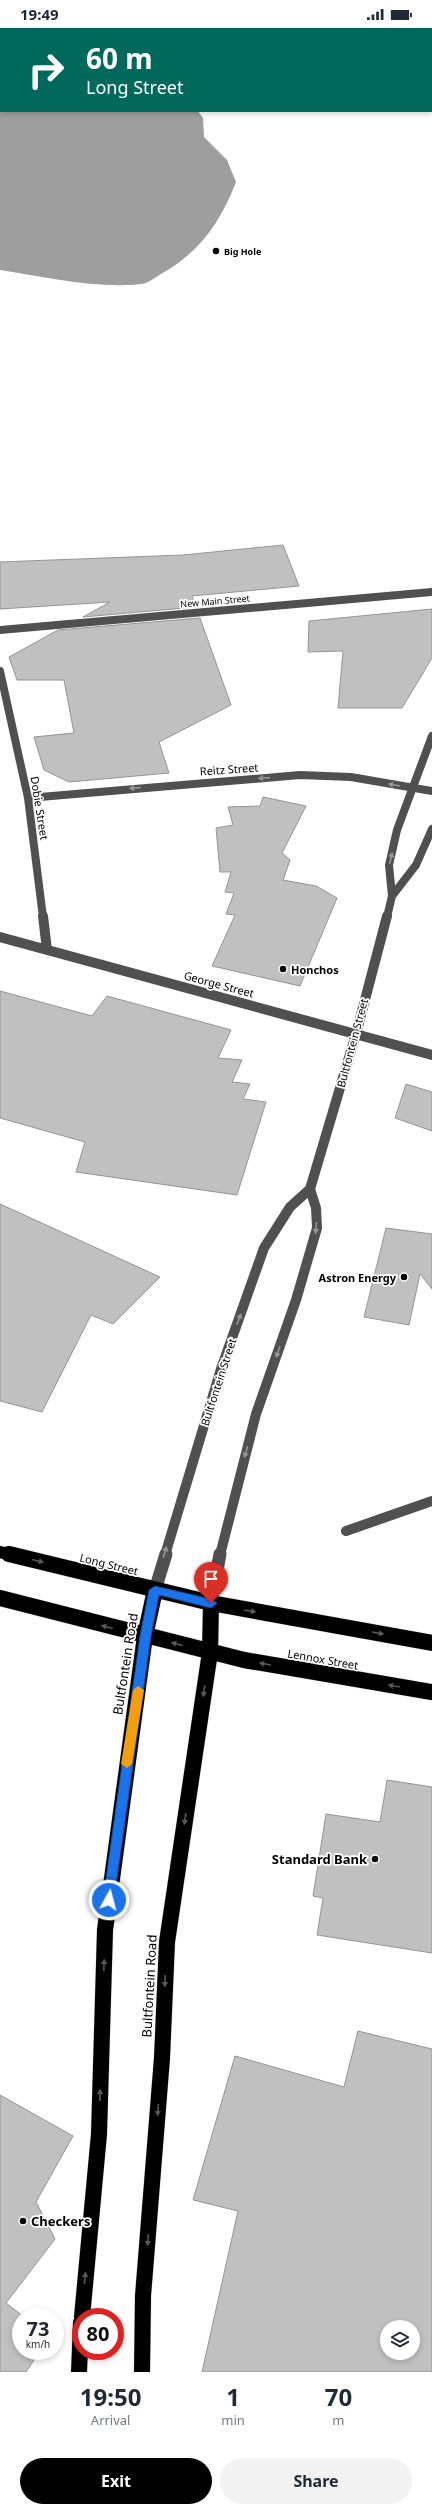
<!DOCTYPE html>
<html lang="en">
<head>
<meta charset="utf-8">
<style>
  :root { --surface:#fff; --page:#f2f2f3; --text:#1f2937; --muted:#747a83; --accent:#000 }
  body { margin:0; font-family:"Noto Sans",sans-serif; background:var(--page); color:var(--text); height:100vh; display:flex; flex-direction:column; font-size:15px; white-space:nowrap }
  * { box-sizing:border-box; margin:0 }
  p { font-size:13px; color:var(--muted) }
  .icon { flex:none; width:22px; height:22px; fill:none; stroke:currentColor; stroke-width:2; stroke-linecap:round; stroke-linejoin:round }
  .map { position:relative; height:2344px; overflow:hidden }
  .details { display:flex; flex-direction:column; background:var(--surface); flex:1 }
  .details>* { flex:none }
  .top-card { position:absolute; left:0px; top:0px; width:432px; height:84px; box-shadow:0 2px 6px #0003; background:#00695c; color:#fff; overflow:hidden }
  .buttons { position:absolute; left:380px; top:2292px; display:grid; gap:8px }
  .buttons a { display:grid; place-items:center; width:40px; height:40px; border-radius:50%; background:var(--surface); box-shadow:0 2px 6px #0003; font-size:20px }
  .speed { position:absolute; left:12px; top:2280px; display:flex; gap:8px; font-size:20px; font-weight:700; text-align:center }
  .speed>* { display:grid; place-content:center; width:52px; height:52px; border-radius:50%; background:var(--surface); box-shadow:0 2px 6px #0003; line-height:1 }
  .speed small { font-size:10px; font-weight:400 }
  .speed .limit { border:6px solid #d22; background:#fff; color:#111 }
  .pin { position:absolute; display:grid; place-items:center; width:34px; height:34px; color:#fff; margin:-41px -17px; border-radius:50% 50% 50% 0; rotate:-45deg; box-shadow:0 0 4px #0007 }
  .pin .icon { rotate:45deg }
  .me { position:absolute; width:44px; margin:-22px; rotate:7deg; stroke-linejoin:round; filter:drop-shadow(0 0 3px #0008) }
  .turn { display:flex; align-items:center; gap:14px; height:84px; padding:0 20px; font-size:18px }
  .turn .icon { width:52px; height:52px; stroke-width:2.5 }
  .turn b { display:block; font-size:28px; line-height:34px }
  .eta { display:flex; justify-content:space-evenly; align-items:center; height:68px; text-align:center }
  .eta b { font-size:24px; font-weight:700; line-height:28px }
  .primary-button { display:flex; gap:8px; margin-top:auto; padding:8px 20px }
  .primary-button a { flex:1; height:46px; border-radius:24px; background:var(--accent); color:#fff; font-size:16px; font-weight:700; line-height:46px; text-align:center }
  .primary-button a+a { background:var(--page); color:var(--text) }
  .status { display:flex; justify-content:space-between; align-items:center; height:28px; padding:0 20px; background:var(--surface); direction:ltr }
  .status svg { height:11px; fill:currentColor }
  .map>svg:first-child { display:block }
  .water { fill:#9e9e9e }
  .building { fill:#c0c0c0; stroke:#949494; fill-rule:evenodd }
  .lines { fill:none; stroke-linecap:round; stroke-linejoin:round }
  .highway-far1-casing { stroke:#dbdbdb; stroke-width:14 }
  .highway-casing { stroke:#dbdbdb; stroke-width:17 }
  .minor-far2 { stroke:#505050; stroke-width:8 }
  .minor-far1 { stroke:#505050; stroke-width:10 }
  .minor { stroke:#505050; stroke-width:13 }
  .highway-far1 { stroke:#000; stroke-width:12 }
  .highway { stroke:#000; stroke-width:16 }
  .oneway { fill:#969696 }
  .oneway2 { fill:#595959 }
  .route { fill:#1a73e8; stroke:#114b97 }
  .slow { fill:#f59e0b }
  .poi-dot { fill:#000; stroke:#fff; stroke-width:1.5 }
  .labels { text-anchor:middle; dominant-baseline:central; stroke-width:3.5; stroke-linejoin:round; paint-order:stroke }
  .far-poi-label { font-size:9px; font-weight:bold; fill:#000; stroke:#fff; text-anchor:start }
  .far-street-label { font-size:9px; fill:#000; stroke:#fff }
  .street-label { font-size:11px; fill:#000; stroke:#fff }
  .poi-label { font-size:11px; font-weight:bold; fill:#000; stroke:#fff; text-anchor:start }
  .near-street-label { font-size:13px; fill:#000; stroke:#fff }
  .near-poi-label { font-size:13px; font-weight:bold; fill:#000; stroke:#fff; text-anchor:end }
</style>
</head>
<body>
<div class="status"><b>19:49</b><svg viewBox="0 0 49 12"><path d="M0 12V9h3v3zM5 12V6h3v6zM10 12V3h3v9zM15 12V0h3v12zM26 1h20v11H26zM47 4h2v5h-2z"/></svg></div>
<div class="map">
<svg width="432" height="2344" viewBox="0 0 432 2344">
  <rect width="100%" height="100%" fill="#fff"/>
  <path class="water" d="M0,18L1,83H198L203,90L204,109L227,132L236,154C220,195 200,224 161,246C156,249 148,255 142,256C99,261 43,249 0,242Z"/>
  <path class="building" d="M283,517L299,558L192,568L196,579L83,589L110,574L0,581V534L183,527Z
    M432,581V630L402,680H338L343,623L308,624L309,593Z
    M200,590L231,677L159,714L169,745L69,754L44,742L34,709L74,705L64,652H17L9,629L58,602Z
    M263,769L306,778L282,825L290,832L283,852L316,858L337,870L300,958L212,938L235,887L226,886L234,865L225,864L231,844H220L216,800L233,797L228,779L260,778Z
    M0,963L92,988L107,968L231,1002L218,1030L242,1032L232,1054L250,1056L243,1071L266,1074L237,1167L76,1144L85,1114L0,1090Z
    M406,1056L432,1064V1103L395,1090Z
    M0,1176L160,1249L113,1296L91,1287L42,1384L0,1373Z
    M386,1200L432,1206V1261L420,1246L409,1297L364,1289Z
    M387,1752L432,1759V1925L317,1907L323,1870L313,1868L326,1786L380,1794Z
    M358,2003L432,2021V2344H202L238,2183L193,2172L235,2028L344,2059ZM387,2299H413V2325H387Z
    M0,2067L73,2108L36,2174L55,2211L6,2275L24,2289H21V2323H40L26,2344H0Z"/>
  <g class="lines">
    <g class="highway-far1-casing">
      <path id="highway-far1" d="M0,1524L13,1527"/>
    </g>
    <g class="highway-casing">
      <path id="highway" d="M9,1526L211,1575L432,1615
        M0,1570L244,1632L432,1664
        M82,2289L99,2106L105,1902L145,1608L155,1562
        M79,2344L81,2295
        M142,2344L143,2268L162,2030L167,1914L210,1624L211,1575"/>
    </g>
    <path class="minor-far2" d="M0,602L432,564
      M0,643L28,770L43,889
      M28,770L300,747L351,749L432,763
      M392,868L416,837L432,801
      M387,889L392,868L389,837L397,802L432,708"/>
    <path class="minor-far1" d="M43,888L47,922
      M0,909L432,1027
      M346,1503L432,1473
      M165,1527L221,1341L264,1220L290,1179L310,1161
      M220,1527L256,1386L296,1272L317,1200L316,1180L310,1161L356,1006L387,888"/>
    <path class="minor" d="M155,1562L166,1526
      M211,1575L220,1526"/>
    <use href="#highway-far1" class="highway-far1"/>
    <use href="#highway" class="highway"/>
  </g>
  <defs><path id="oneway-solid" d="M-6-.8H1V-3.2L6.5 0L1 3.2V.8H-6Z"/></defs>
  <g class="oneway">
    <use href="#oneway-solid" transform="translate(264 750) rotate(176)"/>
    <use href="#oneway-solid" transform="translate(394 757) rotate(-170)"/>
    <use href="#oneway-solid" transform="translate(135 760) rotate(175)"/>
    <use href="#oneway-solid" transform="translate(391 830) rotate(-77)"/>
    <use href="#oneway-solid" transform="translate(316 1200) rotate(95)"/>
    <use href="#oneway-solid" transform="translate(239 1291) rotate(-70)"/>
    <use href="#oneway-solid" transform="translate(278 1324) rotate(109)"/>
    <use href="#oneway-solid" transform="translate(246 1424) rotate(105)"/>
    <use href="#oneway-solid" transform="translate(165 1524) rotate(-73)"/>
  </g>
  <g class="oneway2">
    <use href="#oneway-solid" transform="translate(38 1533) rotate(14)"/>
    <use href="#oneway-solid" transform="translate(250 1583) rotate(10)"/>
    <use href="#oneway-solid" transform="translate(107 1599) rotate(-165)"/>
    <use href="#oneway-solid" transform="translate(378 1605) rotate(10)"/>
    <use href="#oneway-solid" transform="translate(177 1616) rotate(-166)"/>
    <use href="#oneway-solid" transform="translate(265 1636) rotate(-170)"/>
    <use href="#oneway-solid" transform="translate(394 1658) rotate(-170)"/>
    <use href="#oneway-solid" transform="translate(204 1663) rotate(98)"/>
    <use href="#oneway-solid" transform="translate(185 1791) rotate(98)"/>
    <use href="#oneway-solid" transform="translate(104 1937) rotate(-88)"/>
    <use href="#oneway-solid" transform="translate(165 1953) rotate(92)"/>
    <use href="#oneway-solid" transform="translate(100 2067) rotate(-88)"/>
    <use href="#oneway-solid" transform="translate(158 2082) rotate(94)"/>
    <use href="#oneway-solid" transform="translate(148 2212) rotate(94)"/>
    <use href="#oneway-solid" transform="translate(85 2250) rotate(-84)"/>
  </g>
  <path class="route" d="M155,1558L211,1571L217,1575L211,1580L159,1567L151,1608L114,1872L109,1877L103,1872L140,1608L149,1562Z"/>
  <path class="slow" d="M138,1658L144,1662L132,1736L127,1740L121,1736L133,1662Z"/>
  <g class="poi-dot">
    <circle cx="216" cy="223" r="4"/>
    <circle cx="283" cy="941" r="4"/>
    <circle cx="404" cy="1249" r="4"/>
    <circle cx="375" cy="1831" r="4"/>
    <circle cx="23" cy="2193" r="4"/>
  </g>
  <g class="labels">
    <g class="far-poi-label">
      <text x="224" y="223">Big Hole</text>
    </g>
    <g class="far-street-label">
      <text transform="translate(215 573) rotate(-5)">New Main Street</text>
    </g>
    <g class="street-label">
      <text transform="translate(229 741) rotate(-4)">Reitz Street</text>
      <text transform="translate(40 780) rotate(81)">Dobie Street</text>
      <text transform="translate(219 956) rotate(15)">George Street</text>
      <text transform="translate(352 1015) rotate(-75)">Bultfontein Street</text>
      <text transform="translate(218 1354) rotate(-72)">Bultfontein Street</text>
      <text transform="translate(109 1536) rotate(14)">Long Street</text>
      <text transform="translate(323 1631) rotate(10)">Lennox Street</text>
    </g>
    <g class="poi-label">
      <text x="291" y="941">Honchos</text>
      <text x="396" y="1249" text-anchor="end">Astron Energy</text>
    </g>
    <g class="near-street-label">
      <text transform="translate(125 1636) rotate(-81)">Bultfontein Road</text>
      <text transform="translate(149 1958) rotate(-87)">Bultfontein Road</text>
    </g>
    <g class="near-poi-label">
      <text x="367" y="1831">Standard Bank</text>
      <text x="31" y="2193" text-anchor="start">Checkers</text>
    </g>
  </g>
</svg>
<div class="buttons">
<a><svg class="icon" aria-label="layers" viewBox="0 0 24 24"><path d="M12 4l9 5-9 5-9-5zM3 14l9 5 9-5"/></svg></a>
</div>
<div class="speed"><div>73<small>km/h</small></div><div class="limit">80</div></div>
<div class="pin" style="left:211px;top:1575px;background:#d93025"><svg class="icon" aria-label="arrive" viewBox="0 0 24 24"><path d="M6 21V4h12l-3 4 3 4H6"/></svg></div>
<svg class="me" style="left:109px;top:1872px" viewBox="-20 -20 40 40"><circle r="17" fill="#1a73e8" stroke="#fff" stroke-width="3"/><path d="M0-11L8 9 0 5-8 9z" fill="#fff"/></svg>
<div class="top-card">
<div class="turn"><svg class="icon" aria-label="right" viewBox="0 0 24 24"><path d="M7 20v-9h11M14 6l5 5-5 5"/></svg><div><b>60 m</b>Long Street</div></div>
</div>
</div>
<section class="details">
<div class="eta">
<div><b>19:50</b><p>Arrival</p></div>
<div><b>1</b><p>min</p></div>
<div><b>70</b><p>m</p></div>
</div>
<div class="primary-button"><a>Exit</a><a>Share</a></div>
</section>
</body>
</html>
